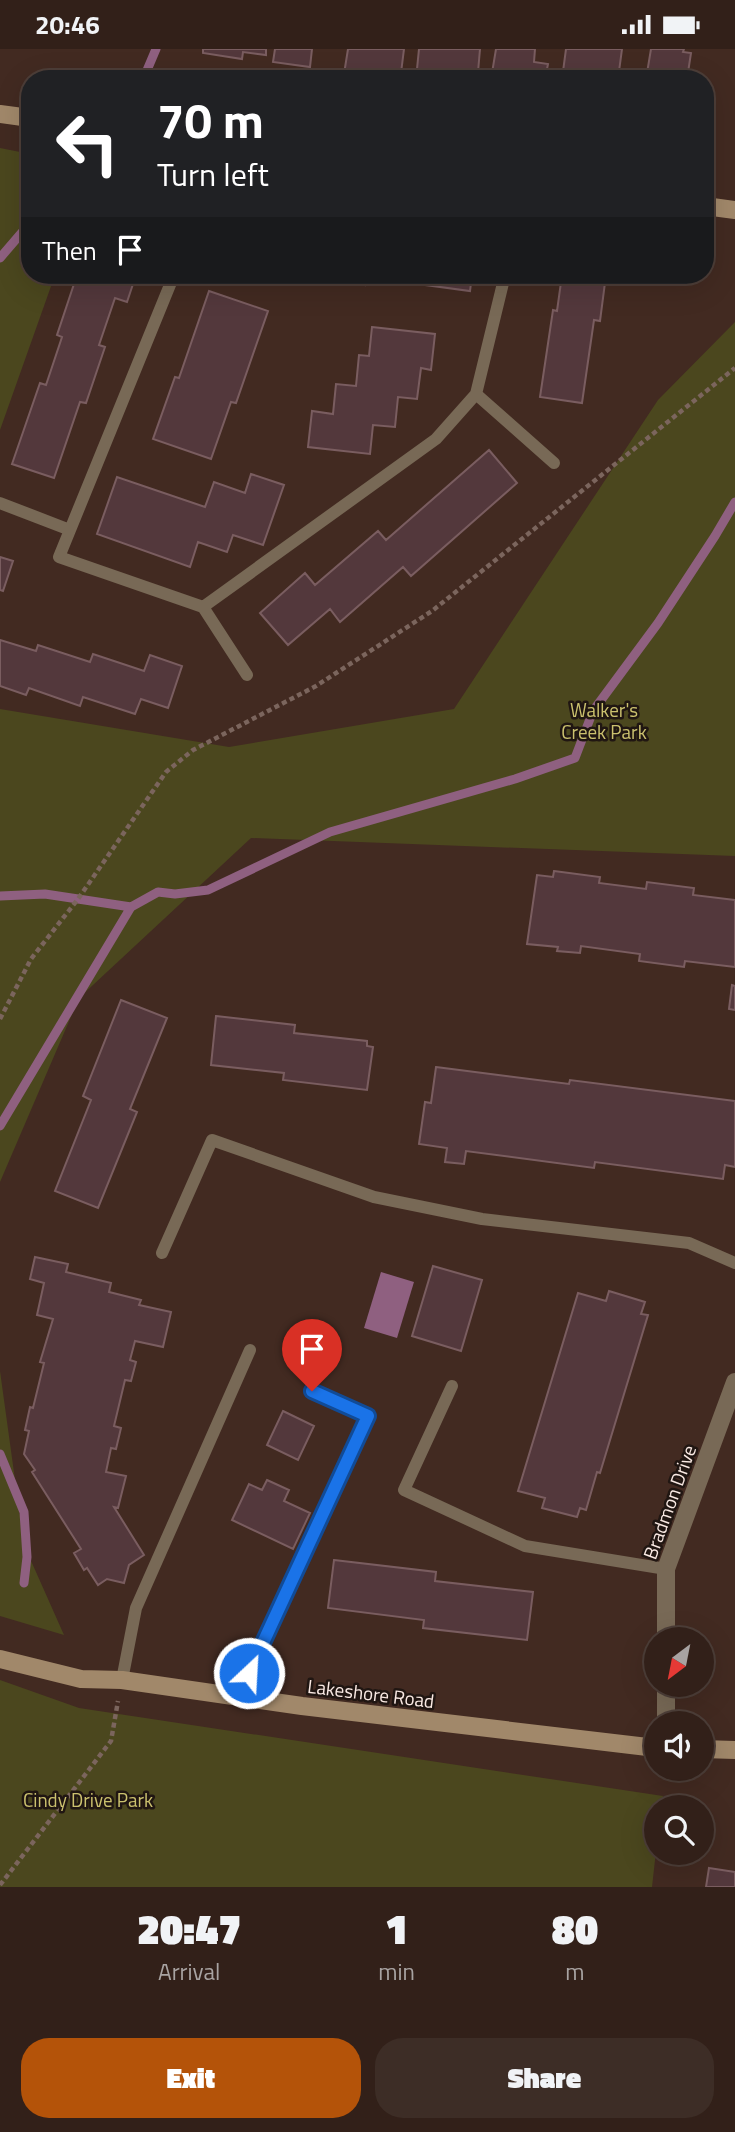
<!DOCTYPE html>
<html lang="en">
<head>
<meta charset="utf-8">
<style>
  :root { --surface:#322019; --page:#3d2d26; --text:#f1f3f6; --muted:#a8a3a2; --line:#4d3e38; --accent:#b45309 }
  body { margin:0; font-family:"Titillium Web",sans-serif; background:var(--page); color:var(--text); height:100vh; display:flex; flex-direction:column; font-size:26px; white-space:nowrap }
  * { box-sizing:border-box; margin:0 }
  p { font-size:23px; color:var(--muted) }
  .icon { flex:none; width:38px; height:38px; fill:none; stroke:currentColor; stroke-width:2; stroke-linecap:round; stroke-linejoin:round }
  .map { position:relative; height:1838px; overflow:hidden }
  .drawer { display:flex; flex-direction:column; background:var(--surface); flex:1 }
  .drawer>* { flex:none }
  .hud { position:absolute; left:21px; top:21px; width:693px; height:214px; border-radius:28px; box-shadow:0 7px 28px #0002,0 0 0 2px var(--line); background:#202124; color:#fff; overflow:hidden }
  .needle { width:46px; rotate:212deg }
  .buttons { position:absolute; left:644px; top:1578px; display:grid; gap:14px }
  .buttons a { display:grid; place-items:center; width:70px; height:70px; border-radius:50%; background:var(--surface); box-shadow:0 7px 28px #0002,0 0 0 2px var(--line); font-size:35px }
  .pin { position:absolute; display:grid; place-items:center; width:60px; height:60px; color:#fff; margin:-72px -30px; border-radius:50% 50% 50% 0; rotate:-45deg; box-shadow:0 0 7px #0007 }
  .pin .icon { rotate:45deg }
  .me { position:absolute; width:77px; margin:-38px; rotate:25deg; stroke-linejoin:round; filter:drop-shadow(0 0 5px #0008) }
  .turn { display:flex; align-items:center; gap:24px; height:147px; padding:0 21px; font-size:32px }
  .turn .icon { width:91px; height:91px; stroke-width:2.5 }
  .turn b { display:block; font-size:49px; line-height:60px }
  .then { display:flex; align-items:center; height:66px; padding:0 21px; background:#0003; gap:14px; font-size:26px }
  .eta { display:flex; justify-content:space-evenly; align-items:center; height:119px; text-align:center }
  .eta b { font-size:42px; font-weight:800; line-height:49px }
  .primary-button { display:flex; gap:14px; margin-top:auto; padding:14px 21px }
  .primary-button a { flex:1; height:80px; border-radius:28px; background:var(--accent); color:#fff; font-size:28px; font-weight:800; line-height:80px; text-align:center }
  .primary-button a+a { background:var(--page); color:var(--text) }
  .status { display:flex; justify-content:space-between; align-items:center; height:49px; padding:0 35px; background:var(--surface); direction:ltr }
  .status svg { height:19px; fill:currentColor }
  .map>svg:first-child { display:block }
  .green { fill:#4b471e }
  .water { fill:#8f6080 }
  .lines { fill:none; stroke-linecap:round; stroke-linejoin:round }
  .stream { stroke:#8f6080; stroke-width:9 }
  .building { fill:#53383c; stroke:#7a5d60; stroke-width:2 }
  .path { stroke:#7b655d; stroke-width:4.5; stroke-dasharray:5 3.5; stroke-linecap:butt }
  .lane { stroke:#786956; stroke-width:12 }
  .street { stroke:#786956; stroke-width:18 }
  .secondary { stroke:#a1886a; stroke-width:18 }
  .route-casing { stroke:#114b97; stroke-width:18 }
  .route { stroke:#1a73e8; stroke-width:12 }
  .labels { text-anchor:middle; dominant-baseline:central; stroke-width:5; stroke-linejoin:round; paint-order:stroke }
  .park-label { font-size:19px; fill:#cbc16e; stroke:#201612 }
  .street-label { font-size:19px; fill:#f9e9e3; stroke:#201612 }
</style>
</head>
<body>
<div class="status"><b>20:46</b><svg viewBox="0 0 49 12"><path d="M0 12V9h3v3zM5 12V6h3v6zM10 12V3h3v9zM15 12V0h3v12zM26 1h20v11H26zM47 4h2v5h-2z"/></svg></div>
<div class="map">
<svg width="735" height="1838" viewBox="0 0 735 1838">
  <rect width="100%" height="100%" fill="#422a21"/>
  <path class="green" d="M0,99L30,105V226H55L0,381Z
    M735,273V807L251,789L79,949L0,1133V660L229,698L454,660L658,351Z
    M0,1322L24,1496L64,1586L0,1567Z
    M0,1631L79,1659L663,1747L661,1759H656V1802L652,1838H0Z"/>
  <path class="water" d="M381,1223L414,1233L397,1289L364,1279Z"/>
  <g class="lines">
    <path class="stream" d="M145,26L156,0
      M0,209L30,174
      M0,847L45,845L131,858
      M0,1077L131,858L158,843L175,845L208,841L330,783L515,730L575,709L593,662L658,574L715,487L735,453
      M0,1405L24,1463L27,1508L24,1534"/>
  </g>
  <path class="building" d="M203,0H266V6L243,3L242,10L203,4Z
    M275,0H312L310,18L273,13Z
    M348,0H404L401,24L376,21L375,29L344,25Z
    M419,0H480L478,23L462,21V25L449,24L448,30H416Z
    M496,0H535L534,13L548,15L545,30H491Z
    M566,0H622L618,30H562Z
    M651,0H684L683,3L691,4L687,30H646Z
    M91,226H136L127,253L115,249L99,296L105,298L86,354L80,353L54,429L12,415L40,334L46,336L62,288L57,286L76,229L88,233Z
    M300,226H472L470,242L366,228L365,236Z
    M562,226H606L600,272L594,271L582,354L540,348L553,261L557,262Z
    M209,242L268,262L236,354L231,353L211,410L153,390L175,328L179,329Z
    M372,278L435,285L431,321L421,319L417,350L398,348L395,378L373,376L370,405L308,398L312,362L333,365L336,335L356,337L359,306L369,307Z
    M489,401L517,434L411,527L403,518L340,573L330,560L288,596L260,564L305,524L315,536L378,482L386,491Z
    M251,425L284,436L263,496L233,486L227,503L198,493L190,518L97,485L117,428L205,458L214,433L245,444Z
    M0,508L13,512L3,542L0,541Z
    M0,591L36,602L38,596L90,613L93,605L144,622L150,606L182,617L168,659L141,650L135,665L83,648L80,657L29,639L26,646L0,637Z
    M554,822L600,828L599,834L646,840L647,833L694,839L693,846L735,851V918L685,912L684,918L639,912L640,905L581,897L580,904L557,902L558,898L527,895L537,826L553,828Z
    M732,936L735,937V961L729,960Z
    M121,951L167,969L130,1060L137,1063L98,1159L55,1142L91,1051L83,1047Z
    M216,967L295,976L294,984L367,992V997L373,998L367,1041L283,1031L284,1024L211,1016Z
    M436,1018L569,1035L570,1031L735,1052V1118L725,1116L723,1130L595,1113L594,1119L466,1102L464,1115L445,1113L447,1099L419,1095L425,1053L431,1054Z
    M35,1208L68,1215L66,1223L111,1234L109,1243L141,1251L139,1256L171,1263L163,1298L135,1292L130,1311L136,1313L131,1332L125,1331L114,1377L121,1379L116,1400L111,1399L106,1423L126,1427L118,1459L114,1458L144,1506L129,1516L124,1534L107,1530L98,1536L87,1519L84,1521L74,1504L81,1500L32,1423L35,1421L24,1405L29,1382L25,1381L30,1358L33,1359L44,1314L40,1313L53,1270L37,1266L44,1234L30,1230Z
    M433,1217L482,1231L461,1302L412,1287Z
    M609,1242L645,1253L641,1265L648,1266L600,1424L597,1423L586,1461L580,1459L577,1468L542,1459L545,1449L518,1442L578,1244L606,1252Z
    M283,1362L314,1377L298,1411L267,1396Z
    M267,1431L289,1441L284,1452L310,1464L293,1500L232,1471L249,1435L262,1441Z
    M334,1511L436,1523L435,1532L533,1543L527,1591L423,1579L424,1571L328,1559Z
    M709,1819L735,1823V1838H706Z"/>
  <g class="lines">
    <path class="path" d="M0,970L31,910L78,850L166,723L193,701L316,637L432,562L735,319
      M0,1836L111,1692L118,1652"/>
    <path class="lane" d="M174,226L59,508L203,558L436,390L476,345L505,226
      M476,345L554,414
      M0,454L70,481
      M203,558L247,626
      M162,1204L212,1091L374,1148L482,1170L689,1194L735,1214
      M452,1337L404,1441L525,1497L666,1520
      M122,1631L136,1559L250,1301
      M238,1647L368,1367L312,1342"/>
    <path class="street" d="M666,1591V1520L735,1333
      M666,1636V1675"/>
    <path class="secondary" d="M0,65L30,69
      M705,157L735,161
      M0,1610L81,1630L122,1631L302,1657L656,1699
      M702,1700L735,1701"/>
  </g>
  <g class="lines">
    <g class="route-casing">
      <path id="route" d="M249,1624L368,1367L312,1342"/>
    </g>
    <use href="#route" class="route"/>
  </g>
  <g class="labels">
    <g class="park-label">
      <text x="604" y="660">Walker's<tspan x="604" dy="22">Creek Park</tspan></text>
      <text x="88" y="1750">Cindy Drive Park</text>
    </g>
    <g class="street-label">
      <text transform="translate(669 1453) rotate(-70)">Bradmon Drive</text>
      <text transform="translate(371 1644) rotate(7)">Lakeshore Road</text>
    </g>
  </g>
</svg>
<div class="buttons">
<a><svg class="needle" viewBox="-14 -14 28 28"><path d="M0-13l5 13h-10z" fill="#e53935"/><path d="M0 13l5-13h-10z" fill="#a8a3a2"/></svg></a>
<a><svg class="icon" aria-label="sound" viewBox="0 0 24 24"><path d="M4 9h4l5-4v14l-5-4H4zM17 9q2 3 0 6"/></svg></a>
<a><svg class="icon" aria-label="search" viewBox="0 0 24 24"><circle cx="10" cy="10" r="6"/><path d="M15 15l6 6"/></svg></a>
</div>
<div class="pin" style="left:312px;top:1342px;background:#d93025"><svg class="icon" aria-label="arrive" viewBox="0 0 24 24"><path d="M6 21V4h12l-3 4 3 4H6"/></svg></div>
<svg class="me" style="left:249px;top:1624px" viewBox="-20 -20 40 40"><circle r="17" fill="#1a73e8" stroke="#fff" stroke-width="3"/><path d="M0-11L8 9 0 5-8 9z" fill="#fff"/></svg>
<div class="hud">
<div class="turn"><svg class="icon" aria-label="left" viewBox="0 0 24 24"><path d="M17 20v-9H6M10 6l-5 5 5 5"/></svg><div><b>70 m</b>Turn left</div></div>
<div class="then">Then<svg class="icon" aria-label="arrive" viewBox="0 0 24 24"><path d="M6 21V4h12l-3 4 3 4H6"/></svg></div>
</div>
</div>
<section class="drawer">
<div class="eta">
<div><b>20:47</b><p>Arrival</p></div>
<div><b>1</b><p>min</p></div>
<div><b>80</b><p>m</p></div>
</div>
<div class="primary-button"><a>Exit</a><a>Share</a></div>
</section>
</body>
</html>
